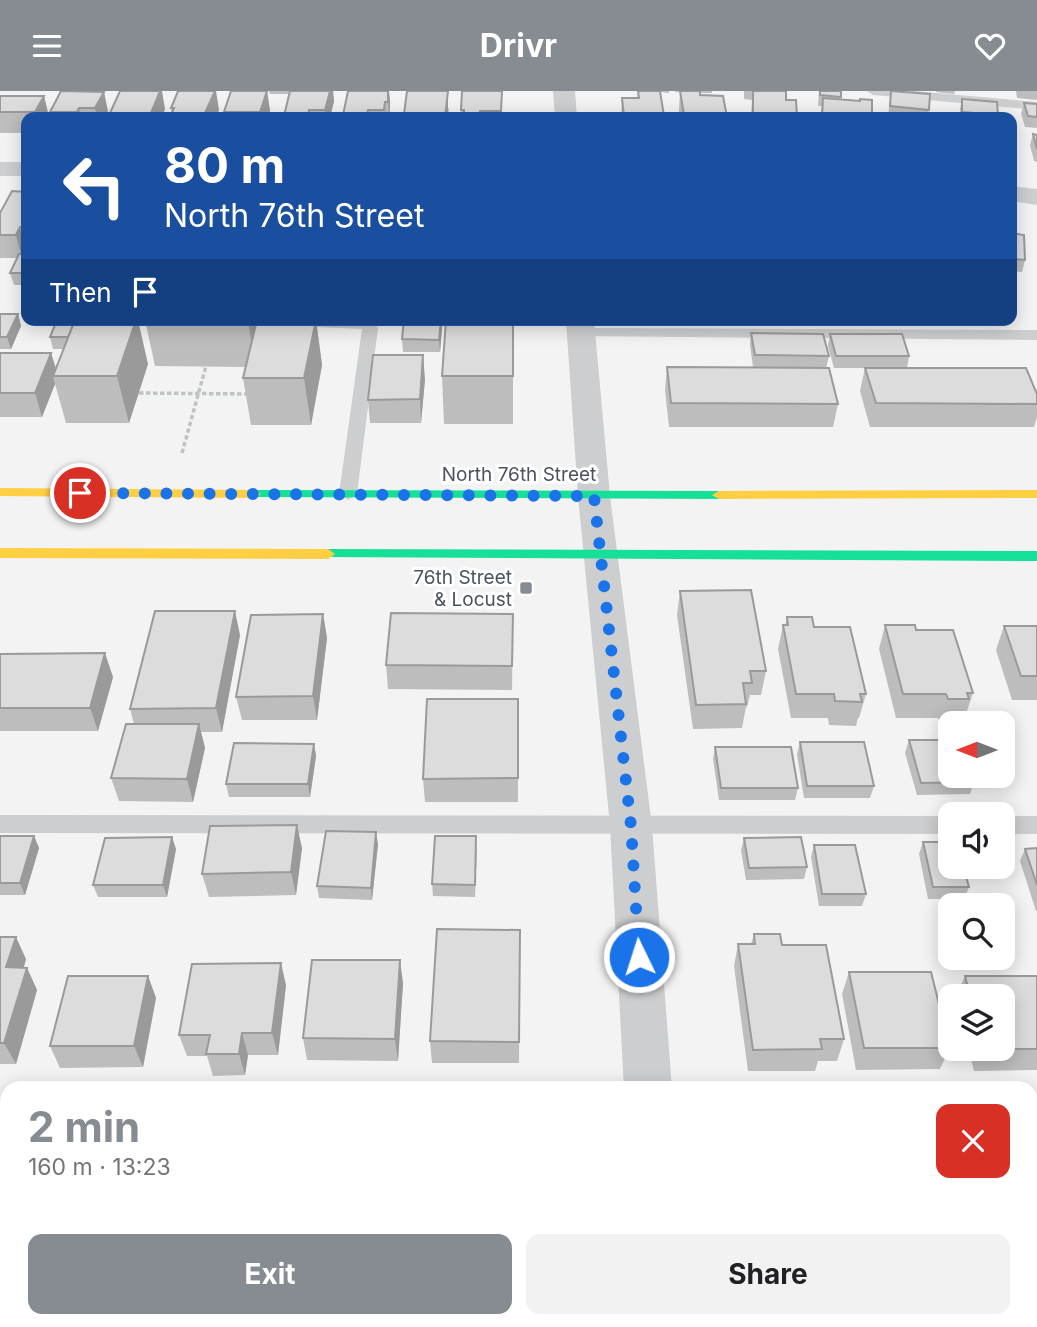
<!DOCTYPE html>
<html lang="en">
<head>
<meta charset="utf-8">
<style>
  :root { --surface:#fff; --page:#f2f2f2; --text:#202124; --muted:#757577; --accent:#868c92 }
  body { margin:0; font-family:Inter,sans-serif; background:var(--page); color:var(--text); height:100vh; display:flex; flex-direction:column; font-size:26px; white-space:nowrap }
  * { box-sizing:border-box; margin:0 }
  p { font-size:23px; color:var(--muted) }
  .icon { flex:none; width:38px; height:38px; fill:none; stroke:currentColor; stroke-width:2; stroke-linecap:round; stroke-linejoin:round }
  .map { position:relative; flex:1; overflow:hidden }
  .details { position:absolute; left:0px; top:990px; width:1038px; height:247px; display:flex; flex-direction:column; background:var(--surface); border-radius:21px 21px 0 0; box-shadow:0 4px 18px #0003 }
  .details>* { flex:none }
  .hud { position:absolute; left:21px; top:21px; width:996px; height:214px; border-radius:14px; box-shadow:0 4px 18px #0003; background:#1a4fa0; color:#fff; overflow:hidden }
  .needle { width:46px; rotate:270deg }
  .fabs { position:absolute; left:938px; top:620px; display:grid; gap:14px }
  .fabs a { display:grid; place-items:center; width:77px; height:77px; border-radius:14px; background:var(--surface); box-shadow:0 4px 18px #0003; font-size:35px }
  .pin { position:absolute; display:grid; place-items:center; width:60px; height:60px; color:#fff; margin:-30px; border:4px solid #fff; border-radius:50%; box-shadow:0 2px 7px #0007 }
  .me { position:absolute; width:77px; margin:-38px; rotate:356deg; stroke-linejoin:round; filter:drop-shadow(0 0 5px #0008) }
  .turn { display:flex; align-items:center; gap:24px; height:147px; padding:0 28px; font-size:32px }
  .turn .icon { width:91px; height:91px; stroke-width:2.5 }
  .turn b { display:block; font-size:49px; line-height:60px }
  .then { display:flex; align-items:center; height:66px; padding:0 28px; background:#0003; gap:14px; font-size:26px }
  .round { display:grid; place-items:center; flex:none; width:74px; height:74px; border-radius:14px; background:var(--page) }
  .overview { display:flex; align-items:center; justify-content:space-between; height:119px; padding:0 28px }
  h1 { font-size:42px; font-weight:700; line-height:52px; color:var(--accent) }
  .primary-button { display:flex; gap:14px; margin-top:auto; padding:14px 28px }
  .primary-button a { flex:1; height:80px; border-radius:14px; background:var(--accent); color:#fff; font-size:28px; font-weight:700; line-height:80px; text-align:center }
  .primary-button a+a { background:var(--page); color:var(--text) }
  header { display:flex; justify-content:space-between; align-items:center; height:91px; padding:0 28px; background:var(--accent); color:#fff; font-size:32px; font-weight:700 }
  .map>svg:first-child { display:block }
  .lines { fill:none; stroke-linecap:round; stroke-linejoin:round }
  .path { stroke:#bcc5c3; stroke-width:3.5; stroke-dasharray:4.5 2.5; stroke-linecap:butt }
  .lane { fill:#cdced0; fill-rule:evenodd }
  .street { fill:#cdced0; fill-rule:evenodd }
  .fast { fill:#16e098; fill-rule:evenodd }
  .slow { fill:#ffcf43; fill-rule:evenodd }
  .wall { fill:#bdbdbe }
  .shaded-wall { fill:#9a9a9b }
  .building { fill:#dcdcdd; stroke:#9a9a9b; stroke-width:2 }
  .route { stroke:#1a73e8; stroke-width:12; stroke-dasharray:0 21.6 }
  .poi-dot { fill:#868c92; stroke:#fff; stroke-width:2.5 }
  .labels { text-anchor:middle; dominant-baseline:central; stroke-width:6; stroke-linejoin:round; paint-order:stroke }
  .street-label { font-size:19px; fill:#4b545e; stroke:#fff }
  .poi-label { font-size:19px; fill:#4b545e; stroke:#fff; text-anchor:end }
</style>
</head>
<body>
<header><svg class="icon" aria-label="menu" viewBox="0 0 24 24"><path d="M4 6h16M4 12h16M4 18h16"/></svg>Drivr<svg class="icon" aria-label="heart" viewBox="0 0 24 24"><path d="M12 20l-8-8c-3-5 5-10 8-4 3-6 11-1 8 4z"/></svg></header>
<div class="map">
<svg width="1037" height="1236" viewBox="0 0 1037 1236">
  <rect width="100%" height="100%" fill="#f3f3f3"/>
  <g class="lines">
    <path class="path" d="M139,302L250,303
      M182,362L206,275"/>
    <path class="lane" d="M867,0H913L1037,11V19L873,4Z
      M370,229L378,237L357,403L348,409L339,403L362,238L289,235L281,230Z
      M581,237L1037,239V249L575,245L573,242L575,239Z
      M0,724L950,725V743L0,742Z
      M1003,725H1037V743H1003Z"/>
    <path class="street" d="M553,0H575L577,26H555Z
      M0,71H26V85H0Z
      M1012,95L1037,98V114L1012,110Z
      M566,229H594L610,405L652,735L672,998H624L610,735L578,405Z
      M0,1095H7V1145H0Z
      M1031,1099H1037V1149H1031Z
      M638,1230H692V1236H638Z"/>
    <path class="fast" d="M254,399L719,400L726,404L719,408L249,406L247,403L249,400Z
      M328,458L1037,460V470L323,466L321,463L323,460Z"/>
    <path class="slow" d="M0,397L254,399L261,403L254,407L0,405Z
      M1037,399V407L719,408L712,404L719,400Z
      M0,457L328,458L335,463L328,468L0,467Z"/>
  </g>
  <path class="wall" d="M267,0L270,20L268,26H225L224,21Z
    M269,0H333L334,10L330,26H284L289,3H270Z
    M348,0H389L390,26H343Z
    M502,0V26H461V19Z
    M636,0H669V2L660,1L664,26H621L622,7H637L638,1Z
    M675,0H712V2H700V4L727,26H679V20L680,1H675Z
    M744,0H786V9L797,26H751L752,9L744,8Z
    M819,0H841L840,8L821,26H820L822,15H818Z
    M891,0L929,19L927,26H888Z
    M936,0H955L954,3L936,1Z
    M1016,0H1037V9L1017,7Z
    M104,1L108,21L106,26H51L50,21Z
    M44,5L49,26H26V42H0V7Z
    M962,8L998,24L997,26H960V18Z
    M1024,12L1037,13V37L1025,36L1021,23Z
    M171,17L219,19L216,26H172Z
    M449,17L448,26H404V23Z
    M165,18L162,26H111L110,22Z
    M1012,38L1016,56L1013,67H1012Z
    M1033,43L1037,44V71L1034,70L1030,54Z
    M26,101V158L24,163H26V194H14L10,182L17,167H0V122Z
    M1012,142L1025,169L1022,181L1012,180Z
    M0,223H18L21,235L11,258H0Z
    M57,229L148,273L129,332H66L55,293L42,326H0V262H51L56,277L63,258H53L50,246Z
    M145,229H316L322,274L311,334H251L243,287L246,276L155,275Z
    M442,229V238L440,261H403L402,248Z
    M513,229V333H444L442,285Z
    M638,229H690L689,233L638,232Z
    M694,229H722V230Z
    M758,229H802L801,232Z
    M857,229H880V231Z
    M930,229H963V233Z
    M969,229H997L995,233L969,231Z
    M751,242L829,265L826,277L753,276L750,254Z
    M830,243L909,265L907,277L1037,303V326L1034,336H870L860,300L865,277H834L828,255Z
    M667,276L838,313L833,336H669L665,299Z
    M425,288L421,332H370L368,309Z
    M680,500L766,580L761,604H750L747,616H746L742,637L693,638L677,524Z
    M323,523L327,547L317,629H242L236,606Z
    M513,523L512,599L388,598L386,574Z
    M787,526L814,536L866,603L859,627H858L856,635L829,634L828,627H791L778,558L783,534H785Z
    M885,534L916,539L973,602L965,626H963L961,632H940L938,627H896L879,558Z
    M1004,535H1037V609H1012L996,559Z
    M240,544L222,641H201L205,657L193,711L119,710L111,687L134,633L130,618Z
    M0,563L113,586L98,640H0Z
    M518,608V711H425L423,688Z
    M909,649L974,691L970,703L917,704L905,662Z
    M800,651L874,695L870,707H804L797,663Z
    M314,653L316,665L310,706H229L226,693Z
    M715,656L798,697L795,709H719L713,668Z
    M0,745H34L39,757L25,804H0Z
    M744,747L807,776L804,788L746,789L741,759Z
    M923,751L969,796L964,808H928L919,763Z
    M378,753L372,809L319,807L317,795Z
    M814,754L866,803L862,815H819L811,766Z
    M302,757L296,804L209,806L202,783Z
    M477,757L475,806L433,805L432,793Z
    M1037,757V820H1036L1020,770L1025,758Z
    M176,758L167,806H98L93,794Z
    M520,839L519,972H432L430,950Z
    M754,843L782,854L844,948L837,970H818L815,980H748L734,875L738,853H751Z
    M0,846L26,868L24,876L27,877L37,899L16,973H0Z
    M849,881L950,957L940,978L856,979L842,903Z
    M148,885L156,907L143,976L60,977L50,955Z
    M965,885H1037V979L974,980L968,957H1003V905H956Z
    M403,892L398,970L307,969L303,947Z
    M286,894L278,964H248L245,984L213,985L207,965H187L179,944Z"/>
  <path class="shaded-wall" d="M160,0H162L165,18L162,26H152L151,22Z
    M215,0H216L219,19L216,26H206L205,22Z
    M267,0L270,20L268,26H261L260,21Z
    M330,0H333L334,10L330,26H326L325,19Z
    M388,0H389L390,10V26L388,11Z
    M448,0V26H445Z
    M104,1L108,21L106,26H97L95,17Z
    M44,5L49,26H36L35,21Z
    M79,17L81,26H78L77,21Z
    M20,136L26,158L22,167L16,144Z
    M18,223L21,235L11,258L7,246Z
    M136,229H138L148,273L129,332L117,285Z
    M248,229H262L255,276Z
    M316,229L322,274L311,334L304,287Z
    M442,229V238L440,261L439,249Z
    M51,262L58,285H53L55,293L42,326L35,302Z
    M423,264L425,288L421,332L420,308Z
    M235,520L240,544L222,641L216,617Z
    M323,523L327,547L317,629L313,605Z
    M105,562L113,586L98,640L90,617Z
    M199,633L205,657L193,711L187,688Z
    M314,653L316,665L310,706L308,693Z
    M297,734L302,757L296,804L291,781Z
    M376,741L378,753L372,809L371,797Z
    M34,745L39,757L25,804L20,792Z
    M172,746L176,758L167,806L163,794Z
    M16,846L26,868L17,898L6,876Z
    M400,869L403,892L398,970L395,948Z
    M281,872L286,894L278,964L272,942Z
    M27,877L37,899L16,973L4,952Z
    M148,885L156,907L143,976L134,955Z
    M242,942L248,964L245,984L239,963Z"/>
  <path class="building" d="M61,0L104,1L95,17H79L77,21H50Z
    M120,0H160L151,22H110Z
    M178,0H215L205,22H172L174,17H171Z
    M231,0H267L260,21H224Z
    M290,0H330L325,19H309L308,25H284Z
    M348,0H388V11H385L384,19H368L367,24H343Z
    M407,0H448L445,26L404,23Z
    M462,0H502L501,20H480V23H464V19H461Z
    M638,0H660L664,25H624L622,7H639Z
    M680,0H700V4L723,5L727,26L684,24Z
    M753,0H786V9H796L797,26H753Z
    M820,0H841V6L820,4Z
    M891,0L930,3L929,19L890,15Z
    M1,5H44L35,21H0V7Z
    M823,7L860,10V8L872,9V26H822Z
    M962,8L997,11L998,24L962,21Z
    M1024,12L1037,13V26L1028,25Z
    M1012,38H1014L1016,56H1012Z
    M1033,43L1037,44V58Z
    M12,100L26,101V136H20L16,144H0V122Z
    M1012,142L1024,144L1025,169L1012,168Z
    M19,163H26V182H10Z
    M0,223H18L7,246H0Z
    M57,229H75L68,246H50Z
    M75,229H136L117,285H53Z
    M257,229H316L304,287H243Z
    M404,229H441L439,249L402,248Z
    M446,229H513V285H442Z
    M751,242L823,243L829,265L755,264Z
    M830,243H902L909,265H836Z
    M0,262H51L35,302H0Z
    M373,264H423L420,308L368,309Z
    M667,276L829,277L838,313L671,312Z
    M865,277H1026L1037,303V313L876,312Z
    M751,499L766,580H750L752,592H743L746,613L696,614L680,500Z
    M155,520H235L216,617L130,618Z
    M391,522L513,523L512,575L386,574Z
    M323,523L313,605L236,606L251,524Z
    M787,526H812L814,536H850L866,603H860L862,611L835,610L834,603H796L783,534H788Z
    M885,534H915L916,539H953L973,602H967L969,608H948L946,603H903Z
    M1004,535H1037V585H1021Z
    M105,562L90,617H0V563Z
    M427,608H518V687L423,688Z
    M126,633H199L187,688L111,687Z
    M909,649H950V684H972L974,691L921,692Z
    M800,651H864L874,695H807Z
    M234,652L314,653L308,693H226Z
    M715,656H791L798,697H721Z
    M297,734L291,781L202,783L210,735Z
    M326,740L376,741L371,797L317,795Z
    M0,745H34L20,792H0Z
    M435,745H476L475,794L432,793Z
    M172,746L163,794H93L105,747Z
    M801,746L807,776L749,777L744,747Z
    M923,751H950V775H963L969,796H933Z
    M814,754H855L866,803H822Z
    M1037,757V794L1025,758Z
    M437,838L520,839L519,951L430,950Z
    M754,843H780L782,854H826L844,948H820L822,958L753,959L738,853H755Z
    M0,846H16L6,876L27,877L4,952H0Z
    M312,869H400L395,948L303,947Z
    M281,872L272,942H242L239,963H206L210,944H179L192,873Z
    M849,881H931L950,957H864Z
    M68,885H148L134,955H50Z
    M965,885H1037V958H984V957H1003V905H970Z"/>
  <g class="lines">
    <path class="route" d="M80,402L594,405L631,735L639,866"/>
  </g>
  <rect class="poi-dot" x="519" y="490" width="14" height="14" rx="3.5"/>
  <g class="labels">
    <g class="street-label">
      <text x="519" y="383">North 76th Street</text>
    </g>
    <g class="poi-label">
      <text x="512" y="486">76th Street<tspan x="512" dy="22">&amp; Locust</tspan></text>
    </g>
  </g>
</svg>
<div class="fabs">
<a><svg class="needle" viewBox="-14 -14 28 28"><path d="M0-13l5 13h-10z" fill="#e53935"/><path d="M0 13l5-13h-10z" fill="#757577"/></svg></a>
<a><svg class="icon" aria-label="sound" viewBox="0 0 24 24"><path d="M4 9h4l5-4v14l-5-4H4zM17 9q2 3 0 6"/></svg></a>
<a><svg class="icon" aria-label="search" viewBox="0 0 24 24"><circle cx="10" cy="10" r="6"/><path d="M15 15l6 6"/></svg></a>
<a><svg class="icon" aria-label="layers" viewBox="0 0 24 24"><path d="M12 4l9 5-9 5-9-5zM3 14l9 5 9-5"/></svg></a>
</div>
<div class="pin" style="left:80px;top:402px;background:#d93025"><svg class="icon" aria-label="arrive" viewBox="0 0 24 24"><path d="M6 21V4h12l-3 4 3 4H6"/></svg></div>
<svg class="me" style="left:639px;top:866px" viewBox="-20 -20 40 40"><circle r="17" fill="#1a73e8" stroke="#fff" stroke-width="3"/><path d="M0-11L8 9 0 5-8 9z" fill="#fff"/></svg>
<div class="hud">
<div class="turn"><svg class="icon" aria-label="left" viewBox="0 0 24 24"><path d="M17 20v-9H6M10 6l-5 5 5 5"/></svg><div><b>80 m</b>North 76th Street</div></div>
<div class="then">Then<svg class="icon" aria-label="arrive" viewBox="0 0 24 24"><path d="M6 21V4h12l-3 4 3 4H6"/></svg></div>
</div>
<section class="details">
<div class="overview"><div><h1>2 min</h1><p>160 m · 13:23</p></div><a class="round" style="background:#d93025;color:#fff"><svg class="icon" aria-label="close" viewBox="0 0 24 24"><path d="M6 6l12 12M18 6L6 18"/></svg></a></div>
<div class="primary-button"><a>Exit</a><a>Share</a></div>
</section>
</div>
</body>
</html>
